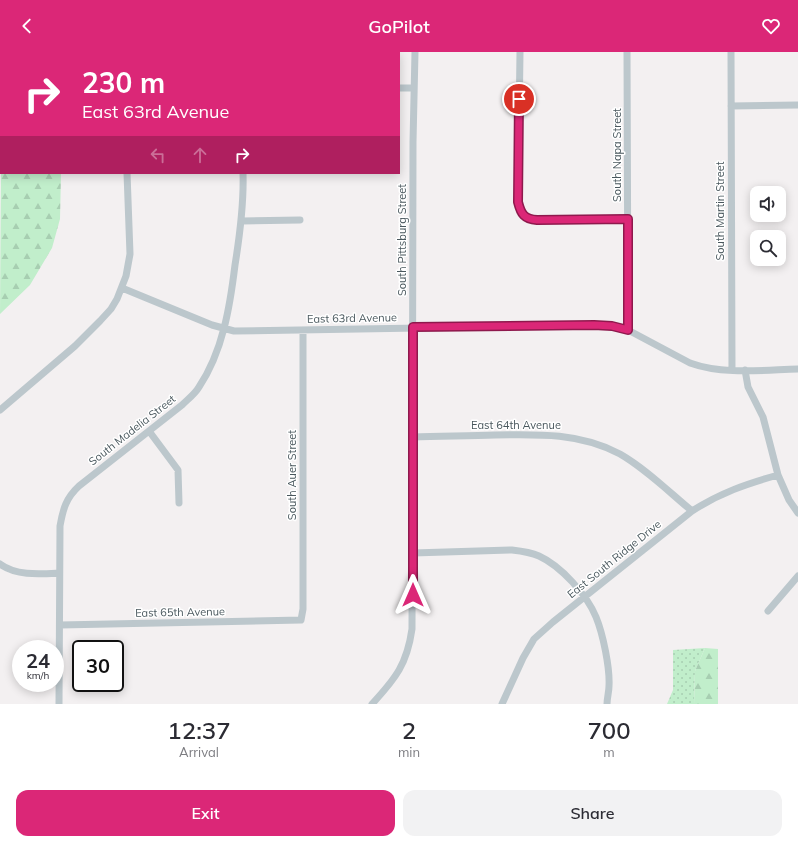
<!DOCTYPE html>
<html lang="en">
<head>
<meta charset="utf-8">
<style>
  :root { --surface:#fff; --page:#f2f2f3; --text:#2b2b33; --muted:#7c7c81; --accent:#db2777 }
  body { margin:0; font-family:Mulish,sans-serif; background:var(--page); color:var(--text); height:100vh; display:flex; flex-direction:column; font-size:15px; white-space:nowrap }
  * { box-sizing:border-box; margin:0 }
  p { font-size:13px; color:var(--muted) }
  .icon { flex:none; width:22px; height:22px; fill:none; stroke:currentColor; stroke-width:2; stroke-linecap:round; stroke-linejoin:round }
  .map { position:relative; height:652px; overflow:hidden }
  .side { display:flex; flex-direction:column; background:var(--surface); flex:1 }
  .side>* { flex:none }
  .banner { position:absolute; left:0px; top:0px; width:400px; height:122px; box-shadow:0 2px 10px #0003; background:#db2777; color:#fff; overflow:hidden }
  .tools { position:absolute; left:750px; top:134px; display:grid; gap:8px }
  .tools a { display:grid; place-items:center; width:36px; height:36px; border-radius:8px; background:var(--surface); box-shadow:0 2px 10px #0003; font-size:20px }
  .speed { position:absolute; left:12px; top:588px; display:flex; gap:8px; font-size:20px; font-weight:700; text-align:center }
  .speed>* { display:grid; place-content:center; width:52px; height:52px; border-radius:50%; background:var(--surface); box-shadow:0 2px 10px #0003; line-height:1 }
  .speed small { font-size:10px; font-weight:400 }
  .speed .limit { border:2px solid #111; border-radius:6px; background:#fff; color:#111 }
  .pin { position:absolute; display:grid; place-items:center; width:34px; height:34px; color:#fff; margin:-17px; border:2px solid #fff; border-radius:50%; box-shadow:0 1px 4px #0007 }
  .me { position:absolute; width:44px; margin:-22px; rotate:0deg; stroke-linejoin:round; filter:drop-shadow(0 0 3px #0008) }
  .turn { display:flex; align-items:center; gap:14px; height:84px; padding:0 16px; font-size:18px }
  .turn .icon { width:52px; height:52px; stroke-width:2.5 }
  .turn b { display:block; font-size:28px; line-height:34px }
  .lanes { display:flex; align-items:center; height:38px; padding:0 16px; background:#0003; justify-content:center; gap:20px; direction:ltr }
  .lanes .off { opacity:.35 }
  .eta { display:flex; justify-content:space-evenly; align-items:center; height:68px; text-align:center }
  .eta b { font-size:24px; font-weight:600; line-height:28px }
  .action { display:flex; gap:8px; margin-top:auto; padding:8px 16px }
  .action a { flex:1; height:46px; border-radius:12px; background:var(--accent); color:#fff; font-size:16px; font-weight:600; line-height:46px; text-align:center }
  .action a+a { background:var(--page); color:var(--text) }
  header { display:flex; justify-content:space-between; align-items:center; height:52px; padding:0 16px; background:var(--accent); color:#fff; font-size:18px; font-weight:600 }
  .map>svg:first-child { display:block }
  .grass { fill:url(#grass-dots) }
  .forest { fill:url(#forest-firs) }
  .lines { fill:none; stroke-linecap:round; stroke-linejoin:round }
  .minor { stroke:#bcc7cc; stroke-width:7 }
  .secondary { stroke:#bdcad1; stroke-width:10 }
  .route-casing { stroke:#8e194d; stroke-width:10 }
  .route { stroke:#db2777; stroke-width:7 }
  .labels { text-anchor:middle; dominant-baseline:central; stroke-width:3; stroke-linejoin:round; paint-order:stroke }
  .street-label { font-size:11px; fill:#49575d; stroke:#fff }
</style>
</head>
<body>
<header><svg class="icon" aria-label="back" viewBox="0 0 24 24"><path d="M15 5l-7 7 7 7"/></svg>GoPilot<svg class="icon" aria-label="heart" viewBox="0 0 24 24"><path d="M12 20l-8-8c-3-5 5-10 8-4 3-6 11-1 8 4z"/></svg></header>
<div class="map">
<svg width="798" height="652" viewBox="0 0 798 652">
  <defs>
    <pattern id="grass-dots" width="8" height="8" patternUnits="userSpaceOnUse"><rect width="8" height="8" fill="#c1eecb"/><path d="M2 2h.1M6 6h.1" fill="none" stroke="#a7ceb1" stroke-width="1.8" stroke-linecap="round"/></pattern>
    <pattern id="forest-firs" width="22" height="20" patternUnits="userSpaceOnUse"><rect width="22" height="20" fill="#c1eecb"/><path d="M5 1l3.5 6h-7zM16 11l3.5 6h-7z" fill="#a7ceb1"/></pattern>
  </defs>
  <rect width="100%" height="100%" fill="#f3f0f1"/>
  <path class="grass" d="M705,596L695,619L694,652H667L673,638V598Z"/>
  <path class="forest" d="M1,114V121H61L60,167L52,196L30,233L0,262Z
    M705,596L718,597V652H694L695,619Z"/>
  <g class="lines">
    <path class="minor" d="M233,0V1
      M520,0L518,150C521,162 524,167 537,168L628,167
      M627,0L628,278
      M731,0L732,318
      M126,1V0
      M399,36H414
      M731,54L798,53
      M242,169L300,168
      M122,236L212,273L234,279L604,273L628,278L690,311C723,323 763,318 798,317
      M745,318L748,335L763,365L778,423L789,448L798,461
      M0,358L75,294L100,269L111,257L117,247L126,224L130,202L127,121
      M149,379L178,418L179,451
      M413,385C440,384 468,384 495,383C539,382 581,381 620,402C646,417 669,440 692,459
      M413,501L512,498C521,499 530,500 539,504C561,514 587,543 596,565C603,582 610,616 609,634C609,640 607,646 607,652
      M0,512C16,524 40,522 59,521
      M768,559L798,524
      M60,573L301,568L303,557V278
      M59,652L60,474C63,457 66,446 79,434L182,353C188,347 195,342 199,335C223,299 230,254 235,213C240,182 244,152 243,121
      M372,652C396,626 407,612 412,577L413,90L415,0
      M502,652L523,606L534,587L553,570L692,459C720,441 746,432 778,423"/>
    <path class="secondary" d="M4,0L5,1
      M0,91L1,87"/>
  </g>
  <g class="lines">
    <g class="route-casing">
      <path id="route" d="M413,543V275L594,273L612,274L628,278V167L537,168C524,167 521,162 518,150L519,47"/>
    </g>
    <use href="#route" class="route"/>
  </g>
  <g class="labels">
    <g class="street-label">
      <text transform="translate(617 103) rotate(-90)">South Napa Street</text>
      <text transform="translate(720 159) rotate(-90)">South Martin Street</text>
      <text transform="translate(402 188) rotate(-90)">South Pittsburg Street</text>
      <text transform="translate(352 266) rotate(-1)">East 63rd Avenue</text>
      <text x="516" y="373">East 64th Avenue</text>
      <text transform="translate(132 378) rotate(-38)">South Madelia Street</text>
      <text transform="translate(292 423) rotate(-90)">South Auer Street</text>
      <text transform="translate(614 507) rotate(-39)">East South Ridge Drive</text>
      <text transform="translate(180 560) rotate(-1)">East 65th Avenue</text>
    </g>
  </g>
</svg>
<div class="tools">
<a><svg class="icon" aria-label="sound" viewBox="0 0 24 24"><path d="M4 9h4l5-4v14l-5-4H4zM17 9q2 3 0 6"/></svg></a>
<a><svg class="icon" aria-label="search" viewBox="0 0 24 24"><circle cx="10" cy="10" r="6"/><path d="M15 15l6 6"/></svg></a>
</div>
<div class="speed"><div>24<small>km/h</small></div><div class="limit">30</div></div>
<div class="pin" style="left:519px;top:47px;background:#d93025"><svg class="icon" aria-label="arrive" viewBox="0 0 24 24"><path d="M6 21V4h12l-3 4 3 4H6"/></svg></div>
<svg class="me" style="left:413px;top:543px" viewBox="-20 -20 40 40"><path d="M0-17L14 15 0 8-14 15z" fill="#db2777" stroke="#fff" stroke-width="4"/></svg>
<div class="banner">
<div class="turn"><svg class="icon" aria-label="right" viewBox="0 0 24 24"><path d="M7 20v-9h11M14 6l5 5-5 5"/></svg><div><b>230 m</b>East 63rd Avenue</div></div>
<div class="lanes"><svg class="icon off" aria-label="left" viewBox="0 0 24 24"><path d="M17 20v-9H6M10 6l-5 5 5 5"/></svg><svg class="icon off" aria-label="ahead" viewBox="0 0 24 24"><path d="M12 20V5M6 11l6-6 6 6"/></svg><svg class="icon" aria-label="right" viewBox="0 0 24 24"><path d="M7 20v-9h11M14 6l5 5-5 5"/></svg></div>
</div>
</div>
<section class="side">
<div class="eta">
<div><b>12:37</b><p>Arrival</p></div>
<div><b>2</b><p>min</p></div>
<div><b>700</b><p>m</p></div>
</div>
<div class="action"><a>Exit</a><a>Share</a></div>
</section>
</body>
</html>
